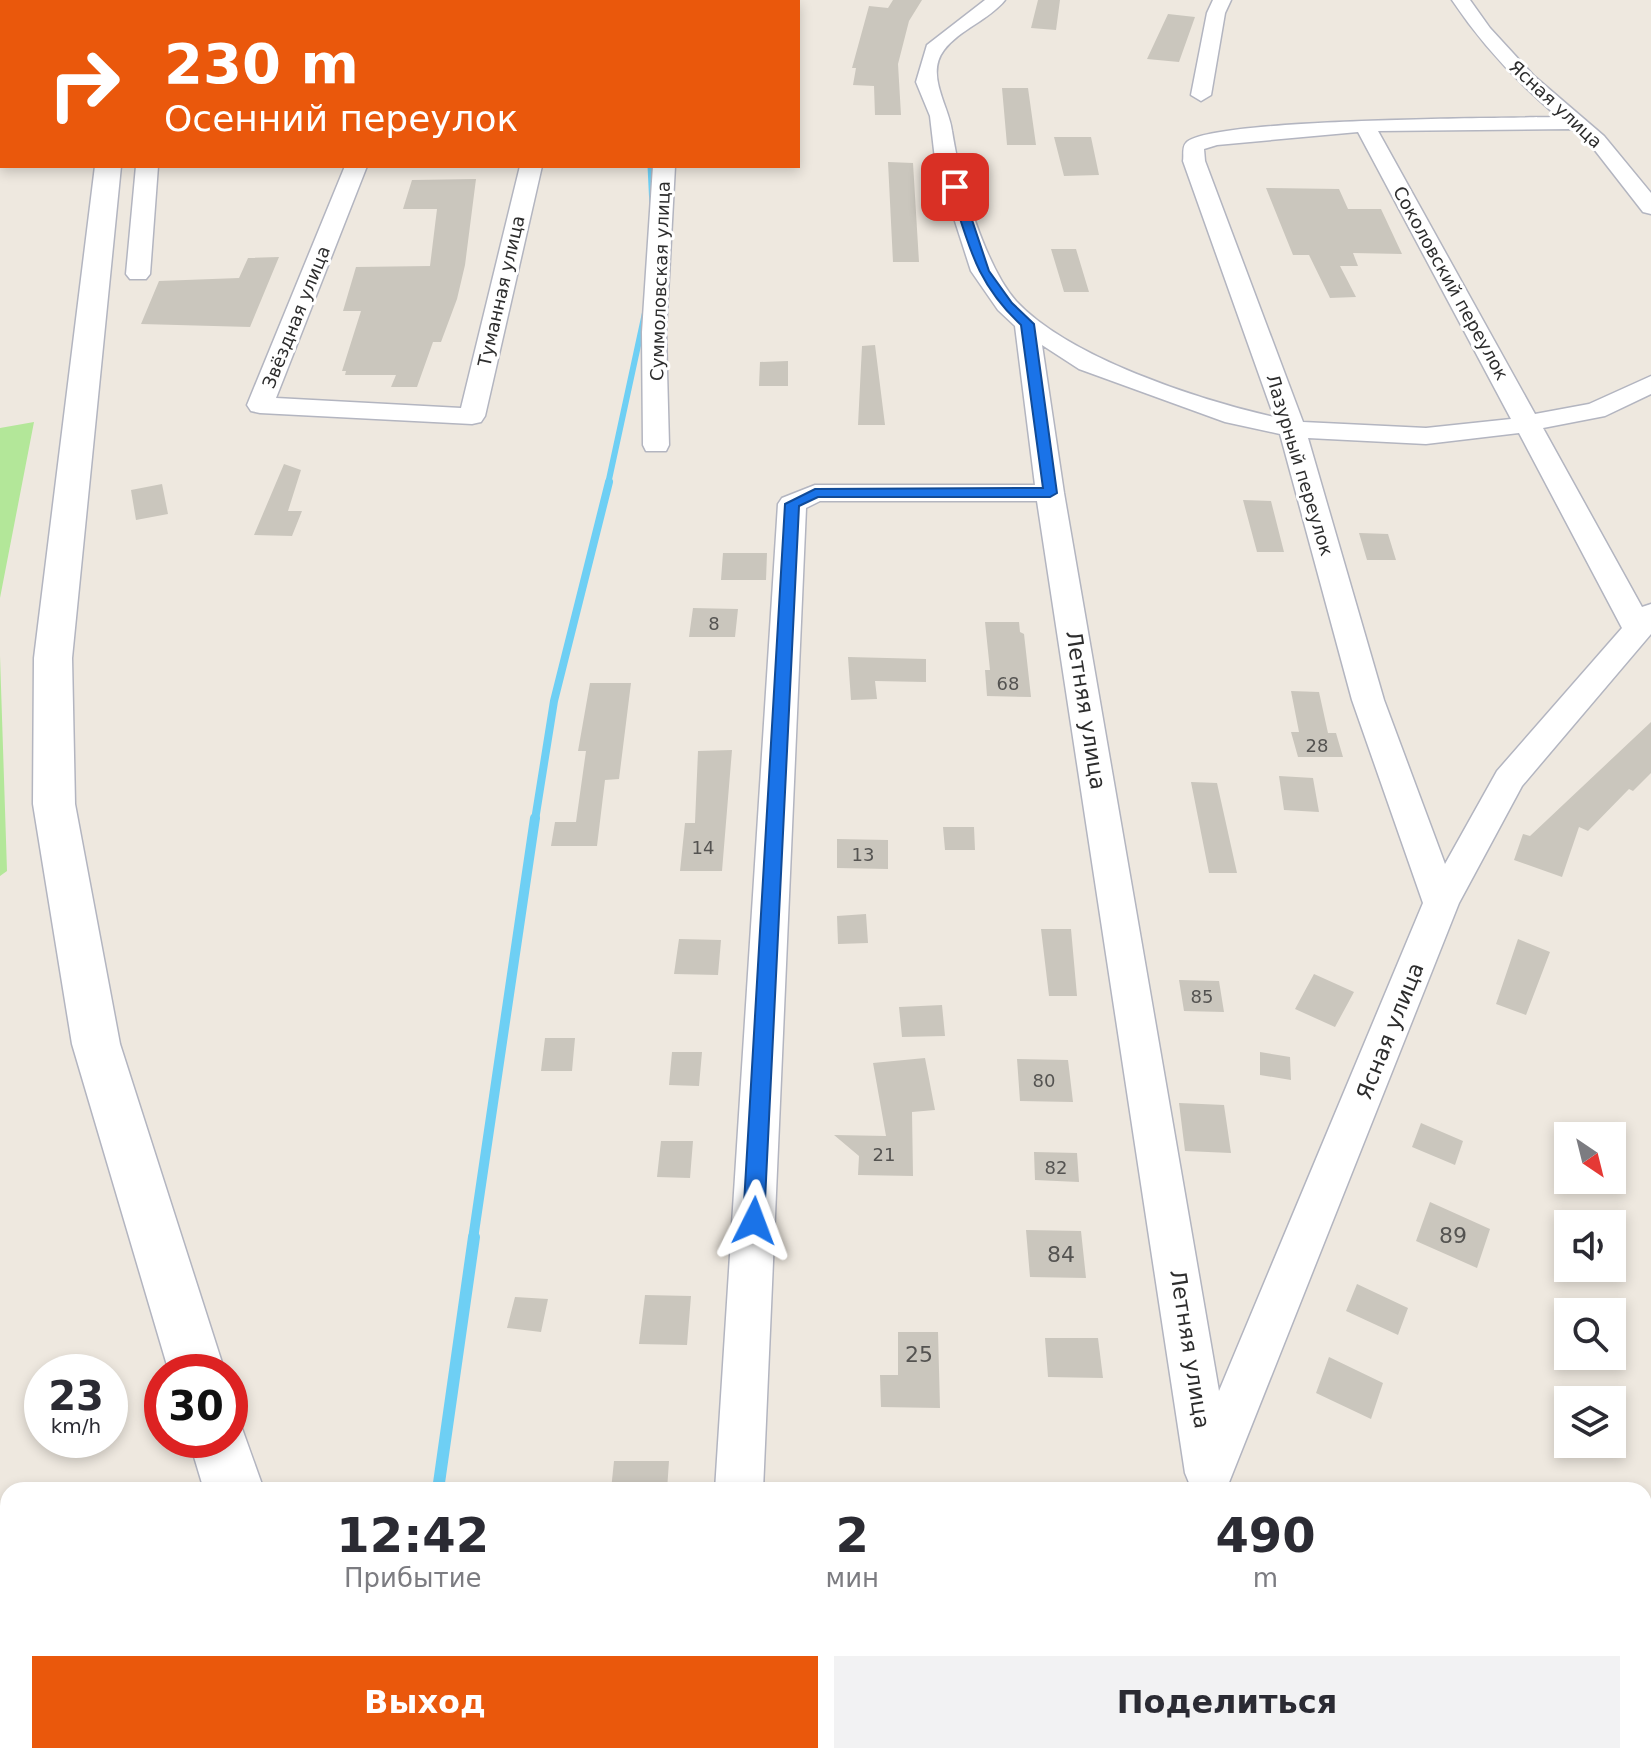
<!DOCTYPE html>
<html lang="ru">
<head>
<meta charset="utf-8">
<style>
  :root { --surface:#fff; --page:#f2f2f3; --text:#2b2b33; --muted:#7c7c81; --accent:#ea580c }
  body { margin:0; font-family:"DejaVu Sans",sans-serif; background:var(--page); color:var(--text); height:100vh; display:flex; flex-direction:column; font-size:30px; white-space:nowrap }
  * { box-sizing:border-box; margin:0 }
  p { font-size:26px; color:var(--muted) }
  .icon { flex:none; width:44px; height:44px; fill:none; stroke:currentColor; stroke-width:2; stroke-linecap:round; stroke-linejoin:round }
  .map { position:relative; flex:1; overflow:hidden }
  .sheet { position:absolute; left:0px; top:1482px; width:1652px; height:282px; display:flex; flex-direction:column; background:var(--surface); border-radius:24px 24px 0 0; box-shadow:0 4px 12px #0003 }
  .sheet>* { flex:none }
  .hud { position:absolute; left:0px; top:0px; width:800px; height:168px; box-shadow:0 4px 12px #0003; background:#ea580c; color:#fff; overflow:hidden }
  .needle { width:52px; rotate:145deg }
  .controls { position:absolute; left:1554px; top:1122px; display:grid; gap:16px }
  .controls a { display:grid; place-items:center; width:72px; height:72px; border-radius:0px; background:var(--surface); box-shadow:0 4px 12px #0003; font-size:40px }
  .speed { position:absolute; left:24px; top:1354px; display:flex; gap:16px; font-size:40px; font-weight:700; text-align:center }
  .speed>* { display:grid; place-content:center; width:104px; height:104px; border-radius:50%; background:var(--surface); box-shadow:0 4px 12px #0003; line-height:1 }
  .speed small { font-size:20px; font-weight:400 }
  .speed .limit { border:12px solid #d22; background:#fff; color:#111 }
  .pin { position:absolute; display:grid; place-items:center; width:68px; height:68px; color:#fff; margin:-34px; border-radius:16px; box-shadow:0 4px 12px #0006 }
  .me { position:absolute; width:88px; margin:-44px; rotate:3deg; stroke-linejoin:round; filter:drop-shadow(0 0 6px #0008) }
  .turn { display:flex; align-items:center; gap:28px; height:168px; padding:0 32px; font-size:36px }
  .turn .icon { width:104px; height:104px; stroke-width:2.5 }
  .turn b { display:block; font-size:56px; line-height:68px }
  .eta { display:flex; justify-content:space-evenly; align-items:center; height:136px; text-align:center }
  .eta b { font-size:48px; font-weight:600; line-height:56px }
  .primary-button { display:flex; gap:16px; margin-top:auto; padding:16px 32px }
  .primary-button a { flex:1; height:92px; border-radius:0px; background:var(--accent); color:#fff; font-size:32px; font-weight:600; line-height:92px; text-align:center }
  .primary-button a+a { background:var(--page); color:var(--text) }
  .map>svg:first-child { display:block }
  .green { fill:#b3e799 }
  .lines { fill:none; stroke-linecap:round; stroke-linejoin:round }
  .stream-far4 { stroke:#6ecff4; stroke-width:5 }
  .stream-far3 { stroke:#6ecff4; stroke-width:6 }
  .stream-far2 { stroke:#6ecff4; stroke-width:8 }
  .stream-far1 { stroke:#6ecff4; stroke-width:10 }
  .stream { stroke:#6ecff4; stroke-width:12 }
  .building { fill:#cac6bd }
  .minor-casing { stroke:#b3b5c0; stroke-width:3 }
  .secondary-casing { stroke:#b3b5c0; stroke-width:3 }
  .minor { fill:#fff; fill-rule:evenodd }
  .secondary { fill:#fff; fill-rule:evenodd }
  .route { fill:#1a73e8; stroke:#114b97; stroke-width:2 }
  .labels { text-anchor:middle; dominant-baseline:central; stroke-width:6; stroke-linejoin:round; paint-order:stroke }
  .far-street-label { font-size:18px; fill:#2d2d2d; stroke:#fff }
  .number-label { font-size:18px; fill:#545351 }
  .street-label { font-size:22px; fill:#2d2d2d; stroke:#fff }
  .near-number-label { font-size:22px; fill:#545351 }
</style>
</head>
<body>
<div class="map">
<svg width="1651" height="1763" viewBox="0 0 1651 1763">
  <rect width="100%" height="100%" fill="#eee8df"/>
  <path class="green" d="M0,0H126L2,2V166H14L0,168Z
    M34,422L0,598V428Z
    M0,656L7,871L0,876Z"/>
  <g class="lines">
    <path class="stream-far4" d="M650,166L652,207"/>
    <path class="stream-far3" d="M608,484L645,313"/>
    <path class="stream-far2" d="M535,820L554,701L609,482"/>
    <path class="stream-far1" d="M473,1239L535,818"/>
    <path class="stream" d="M438,1490L474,1237
      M429,1756V1763"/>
  </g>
  <path class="building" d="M893,0H922L909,21L898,64L901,115H875L874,86L853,85L856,68H852L869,6L888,8Z
    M1038,0H1060L1056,30L1031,28Z
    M1168,14L1195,17L1179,62L1147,59Z
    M1002,88H1028L1036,145H1007Z
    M1054,137H1091L1099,175L1064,176Z
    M888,162L913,163L919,262H893Z
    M476,179L465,265L457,299L441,342H433L417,387H391L396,375H345L346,371H342L361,311H343L356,267L430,266L437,209H403L412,180Z
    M1266,188L1339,189L1348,209H1381L1402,254L1353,253L1358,266H1340L1356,297L1330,298L1309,255H1293Z
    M1051,249H1076L1089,292H1064Z
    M279,257L250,327L141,324L159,281L239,278L248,258Z
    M875,345L885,425H858L862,346Z
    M788,361V386H759L760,362Z
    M284,464L301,470L288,511H302L292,536L254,535Z
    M162,484L168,514L136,520L131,490Z
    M1243,500L1271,501L1284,552H1257Z
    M1359,533L1388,534L1396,560H1367Z
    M723,553H767L766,580H721Z
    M693,608L738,609L735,637H689Z
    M985,622H1019L1020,632L1024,634L1031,697L987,696L985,670H990Z
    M848,657L926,659V682L875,681L877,699L851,700Z
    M590,683H631L619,779L605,780L597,846H551L555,822H576L586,751H578Z
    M1291,691L1319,692L1328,733H1336L1343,757H1298L1291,732H1299Z
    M1651,722V773L1633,791L1629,789L1588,831L1579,827L1562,877L1514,860L1523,834L1530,836Z
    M732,750L722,871H680L685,823H695L698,751Z
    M1279,776L1313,778L1319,812L1284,810Z
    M1191,782L1217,783L1237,873H1209Z
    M943,827H974L975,850H945Z
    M837,839L888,840V869L837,868Z
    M866,914L868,943L838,944L837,916Z
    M1041,929H1071L1077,996H1049Z
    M679,939L721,940L718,975L674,974Z
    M1518,939L1550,952L1526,1015L1496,1004Z
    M1314,974L1354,992L1335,1027L1295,1009Z
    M1179,980L1219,981L1224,1012L1184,1011Z
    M942,1005L945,1036L902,1037L899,1007Z
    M545,1038H575L572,1071H541Z
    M672,1052H702L699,1086L669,1085Z
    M1260,1052L1290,1057L1291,1080L1260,1075Z
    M925,1058L935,1110L912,1112L913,1176L858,1175L859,1156L834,1135L886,1136L873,1063Z
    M1017,1059L1068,1060L1073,1102L1020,1101Z
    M1179,1103L1224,1105L1231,1153L1185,1151Z
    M1421,1123L1463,1141L1455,1165L1412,1147Z
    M661,1141H693L690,1178L657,1177Z
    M1034,1152L1077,1153L1079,1182L1035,1180Z
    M1430,1202L1490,1229L1477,1268L1416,1241Z
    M1026,1230L1081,1231L1086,1278L1030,1277Z
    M1357,1284L1408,1308L1398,1335L1346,1311Z
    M645,1295L691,1296L687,1345L639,1344Z
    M515,1297L548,1299L541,1332L507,1328Z
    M898,1332H938L940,1408L881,1407L880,1375H898Z
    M1045,1338H1098L1103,1378L1048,1377Z
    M1329,1357L1383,1383L1371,1419L1316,1393Z
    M614,1461H669L667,1490H611Z"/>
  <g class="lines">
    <g class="minor-casing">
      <path id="minor" d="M264,0H283L263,2Z
        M413,0H431L412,2Z
        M566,0H584V2H566Z
        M675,0H693V2H675Z
        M985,0H1005C989,20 959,30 944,50C925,75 949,106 952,131C959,178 985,266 1016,301C1069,358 1199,400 1274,417L1183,161C1184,156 1182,147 1186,143C1207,118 1509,118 1558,117C1517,82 1482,45 1452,0H1470L1490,28L1534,76L1604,136L1651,193V214L1643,212L1590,144L1572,129L1378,131L1535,414L1589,404L1651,376V394L1605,416L1543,428L1642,607L1651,604V634L1522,786L1459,903L1226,1490H1192L1185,1473L1037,501H820L806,508L763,1490H715L778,504L782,498L815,485H1035L1015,326L998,310L971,271L935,159L930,116L916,82L927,45ZM1358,132L1511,419L1426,428L1303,422L1205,161L1204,149L1217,145ZM1042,345L1079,369L1225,422L1280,434L1352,700L1423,903L1219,1391L1064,493ZM1519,433L1622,628L1497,771L1445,864L1384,700L1308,438L1426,444Z
        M1213,0H1231L1225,13L1211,95L1201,101L1191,95L1207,13Z
        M136,166H158L150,274L146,279H130L126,274Z
        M345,166H367L276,398L461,408L520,166H542L485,416L481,422L472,424L260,413L251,411L247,405Z
        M653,166H675L666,332L669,445L666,451H646L643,445L642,332Z
        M697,1756H751L750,1763H696Z
        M1061,1756H1115L1112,1763H1058Z"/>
    </g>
    <g class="secondary-casing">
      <path id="secondary" d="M128,0H150L127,2Z
        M95,166H121L72,658L75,804L120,1044L225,1372H169L72,1044L33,804L34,658Z
        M230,1416L239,1420L264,1490H204L189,1440H230Z
        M230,1756H296L295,1763H229Z"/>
    </g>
    <use href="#minor" class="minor"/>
    <use href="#secondary" class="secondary"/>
  </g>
  <path class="route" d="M955,184L961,187L989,271L1012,303L1034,324L1057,493L1050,497H818L799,506L764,1221L761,1228L754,1230L746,1228L743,1221L785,504L815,489L1043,488L1021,325C975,282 969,245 950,187Z"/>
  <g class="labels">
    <g class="far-street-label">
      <text transform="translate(1556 104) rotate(43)">Ясная улица</text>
      <text transform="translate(660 281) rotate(-88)">Суммоловская улица</text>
      <text transform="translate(1451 283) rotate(61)">Соколовский переулок</text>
      <text transform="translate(501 291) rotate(-77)">Туманная улица</text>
      <text transform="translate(296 317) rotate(-68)">Звёздная улица</text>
      <text transform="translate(1300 465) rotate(73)">Лазурный переулок</text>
    </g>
    <g class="number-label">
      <text x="714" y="623">8</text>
      <text x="1008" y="683">68</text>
      <text x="1317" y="745">28</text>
      <text x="703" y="847">14</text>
      <text x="863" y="854">13</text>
      <text x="1202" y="996">85</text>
      <text x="1044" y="1080">80</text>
      <text x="884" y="1154">21</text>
      <text x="1056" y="1167">82</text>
    </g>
    <g class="street-label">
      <text transform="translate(1086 710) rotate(81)">Летняя улица</text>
      <text transform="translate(1390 1031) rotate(-68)">Ясная улица</text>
      <text transform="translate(1190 1349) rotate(81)">Летняя улица</text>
    </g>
    <g class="near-number-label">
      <text x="1453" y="1235">89</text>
      <text x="1061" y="1254">84</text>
      <text x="919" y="1354">25</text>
    </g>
  </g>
</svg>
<div class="controls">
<a><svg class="needle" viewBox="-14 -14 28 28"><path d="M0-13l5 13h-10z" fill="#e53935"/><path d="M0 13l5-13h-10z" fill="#7c7c81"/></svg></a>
<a><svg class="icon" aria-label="sound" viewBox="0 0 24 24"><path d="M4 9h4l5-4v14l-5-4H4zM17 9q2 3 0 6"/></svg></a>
<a><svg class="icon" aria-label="search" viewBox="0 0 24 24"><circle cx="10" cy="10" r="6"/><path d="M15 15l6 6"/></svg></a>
<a><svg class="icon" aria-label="layers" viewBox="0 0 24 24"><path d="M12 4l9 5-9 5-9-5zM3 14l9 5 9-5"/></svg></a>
</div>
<div class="speed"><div>23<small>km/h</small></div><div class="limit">30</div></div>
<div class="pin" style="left:955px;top:187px;background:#d93025"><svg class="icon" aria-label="arrive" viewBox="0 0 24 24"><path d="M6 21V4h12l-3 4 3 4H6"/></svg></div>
<svg class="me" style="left:754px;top:1221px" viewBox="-20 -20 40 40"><path d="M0-17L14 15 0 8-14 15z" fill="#1a73e8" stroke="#fff" stroke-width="4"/></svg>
<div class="hud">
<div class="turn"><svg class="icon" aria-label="right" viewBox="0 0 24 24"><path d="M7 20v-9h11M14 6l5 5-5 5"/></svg><div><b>230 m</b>Осенний переулок</div></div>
</div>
<section class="sheet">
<div class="eta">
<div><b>12:42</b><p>Прибытие</p></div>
<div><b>2</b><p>мин</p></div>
<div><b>490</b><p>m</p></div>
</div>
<div class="primary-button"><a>Выход</a><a>Поделиться</a></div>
</section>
</div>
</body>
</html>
